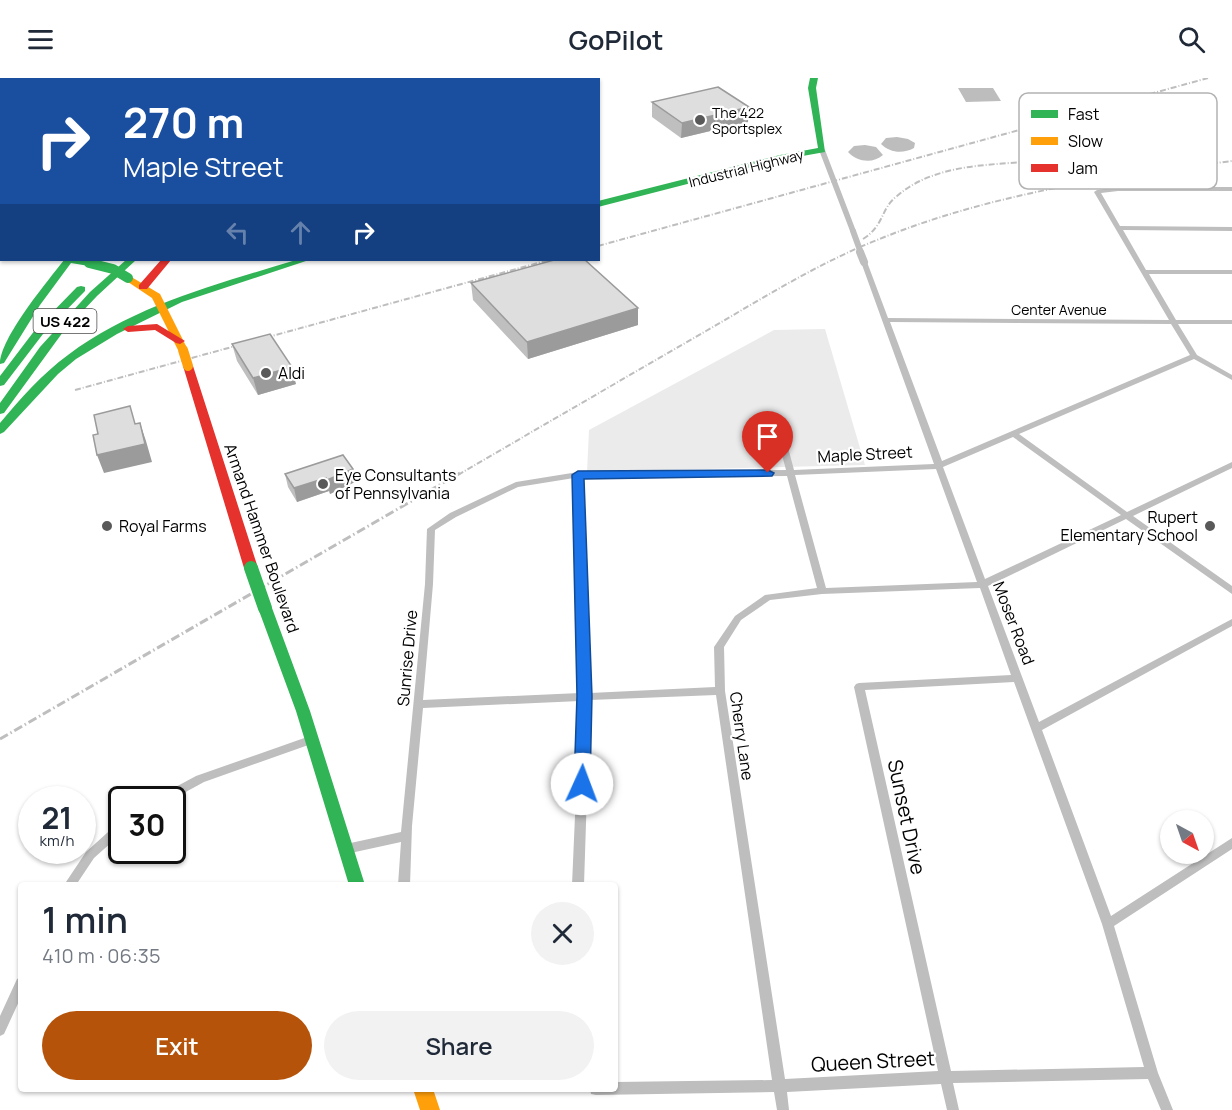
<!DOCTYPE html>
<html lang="en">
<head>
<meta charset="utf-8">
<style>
  :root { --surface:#fff; --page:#f2f2f3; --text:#1f2937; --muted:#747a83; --accent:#b45309 }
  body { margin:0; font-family:Manrope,sans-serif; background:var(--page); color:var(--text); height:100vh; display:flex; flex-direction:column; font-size:22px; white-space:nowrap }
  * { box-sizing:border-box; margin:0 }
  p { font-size:20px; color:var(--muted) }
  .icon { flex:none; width:33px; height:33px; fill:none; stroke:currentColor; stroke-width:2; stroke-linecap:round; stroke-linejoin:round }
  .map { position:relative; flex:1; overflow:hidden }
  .sheet { position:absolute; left:18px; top:804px; width:600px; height:210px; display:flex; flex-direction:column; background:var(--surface); border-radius:6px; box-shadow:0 2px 4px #0004 }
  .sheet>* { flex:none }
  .top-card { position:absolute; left:0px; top:0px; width:600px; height:183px; box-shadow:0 2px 4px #0004; background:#1a4fa0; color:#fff; overflow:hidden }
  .needle { width:39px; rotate:140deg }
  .buttons { position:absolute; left:1160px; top:732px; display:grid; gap:12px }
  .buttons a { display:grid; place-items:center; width:54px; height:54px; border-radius:50%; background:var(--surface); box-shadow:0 2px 4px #0004; font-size:30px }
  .speed { position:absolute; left:18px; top:708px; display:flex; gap:12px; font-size:30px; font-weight:700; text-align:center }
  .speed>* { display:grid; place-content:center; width:78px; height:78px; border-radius:50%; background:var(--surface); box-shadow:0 2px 4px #0004; line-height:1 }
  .speed small { font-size:15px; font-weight:400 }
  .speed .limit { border:3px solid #111; border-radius:9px; background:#fff; color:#111 }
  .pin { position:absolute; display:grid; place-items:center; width:51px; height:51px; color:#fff; margin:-62px -26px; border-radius:50% 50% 50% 0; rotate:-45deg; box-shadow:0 0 6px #0007 }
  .pin .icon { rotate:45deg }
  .me { position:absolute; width:66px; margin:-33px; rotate:2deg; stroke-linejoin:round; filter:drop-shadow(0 0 4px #0008) }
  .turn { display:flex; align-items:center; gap:21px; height:126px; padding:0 24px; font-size:27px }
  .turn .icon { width:78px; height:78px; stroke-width:2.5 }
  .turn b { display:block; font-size:42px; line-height:51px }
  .lanes { display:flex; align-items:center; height:57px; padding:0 24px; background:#0003; justify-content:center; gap:30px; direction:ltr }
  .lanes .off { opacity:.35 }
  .round { display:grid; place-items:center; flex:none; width:63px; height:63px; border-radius:32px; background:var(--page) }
  .overview { display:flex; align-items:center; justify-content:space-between; height:102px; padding:0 24px }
  h1 { font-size:36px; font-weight:600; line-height:45px }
  .action { display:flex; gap:12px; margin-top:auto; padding:12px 24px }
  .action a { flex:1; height:69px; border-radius:36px; background:var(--accent); color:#fff; font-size:24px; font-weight:600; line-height:69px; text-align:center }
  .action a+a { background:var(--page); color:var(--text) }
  header { display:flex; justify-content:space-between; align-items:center; height:78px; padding:0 24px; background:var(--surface); font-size:27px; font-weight:600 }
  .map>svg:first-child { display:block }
  .green { fill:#ebebeb }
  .water { fill:#bdbdbd }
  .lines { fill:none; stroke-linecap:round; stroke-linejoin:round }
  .street { fill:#bebebe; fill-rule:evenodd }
  .fast { fill:#30b455; fill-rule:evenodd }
  .slow { fill:#ff9f0a; fill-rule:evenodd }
  .jam { fill:#e5322d; fill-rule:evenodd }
  .rail-far1 { stroke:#bebebe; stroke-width:2; stroke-dasharray:6 2 1 2; stroke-linecap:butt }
  .rail { stroke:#bebebe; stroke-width:3; stroke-dasharray:9 3 1.5 3; stroke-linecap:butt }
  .street-bridge-far1 { stroke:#bebebe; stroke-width:6 }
  .street-bridge { stroke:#bebebe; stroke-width:8 }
  .fast-bridge-far1 { stroke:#30b455; stroke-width:10 }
  .fast-bridge { stroke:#30b455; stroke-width:14 }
  .slow-bridge { stroke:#ff9f0a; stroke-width:10 }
  .wall { fill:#bfbfbf }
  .shaded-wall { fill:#9b9b9b }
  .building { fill:#dedede; stroke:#9b9b9b; stroke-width:1.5 }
  .route { fill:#1a73e8; stroke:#114b97; stroke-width:1.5 }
  .poi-dot { fill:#595959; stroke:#fff; stroke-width:2 }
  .labels { text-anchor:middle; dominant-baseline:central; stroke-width:4.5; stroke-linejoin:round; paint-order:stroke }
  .far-poi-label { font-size:14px; fill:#000; stroke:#fff; text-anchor:start }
  .far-street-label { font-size:14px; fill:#000; stroke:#fff }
  .shield { fill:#fff; stroke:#4c4c4c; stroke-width:1.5 }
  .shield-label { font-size:15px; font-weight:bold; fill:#000 }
  .poi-label { font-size:16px; fill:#000; stroke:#fff; text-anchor:start }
  .street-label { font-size:16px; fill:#000; stroke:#fff }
  .near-street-label { font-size:20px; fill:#000; stroke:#fff }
  .key { fill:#fff; stroke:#b2b2b2; stroke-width:1.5 }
  .key-label { font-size:16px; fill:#000 }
</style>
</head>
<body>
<header><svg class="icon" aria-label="menu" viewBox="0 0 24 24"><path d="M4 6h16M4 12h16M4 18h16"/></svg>GoPilot<svg class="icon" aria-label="search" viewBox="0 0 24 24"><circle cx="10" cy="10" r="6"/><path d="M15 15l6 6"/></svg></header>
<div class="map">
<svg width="1232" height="1032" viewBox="0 0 1232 1032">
  <rect width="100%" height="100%" fill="#fff"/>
  <path class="green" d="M825,251L865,387L587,394L589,352L774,252Z"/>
  <path class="water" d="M53,0H283L63,2Z
    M958,10H993L1001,23L966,24Z
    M897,59L908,61L915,65L914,70C903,76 890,75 881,66L886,60Z
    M865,67L876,69L883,77C873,86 857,84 848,74L854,68Z"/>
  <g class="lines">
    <path class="street" d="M822,70L825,72L856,153L855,154L850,153L819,72Z
      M1118,109H1232V113H1118L1101,115L1120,148L1232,149V153L1123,152L1146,192H1232V196H1149L1176,242H1232V246H1178L1197,277L1232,297V302L1194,281L1019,356L1127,434L1232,384V390L1133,438L1232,508V516L1126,441L988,508L1039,644L1232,541V548L1042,652L1111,838L1232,760V771L1114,848L1158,995L1173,1032H1161L1148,1001L953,1005L959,1032H947L941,1006L787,1014L789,1032H777L774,1014L596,1017L591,1016L590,1011H615V1004L772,1002L716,617L590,622L584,807H572L580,623L423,630L412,748L410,807H398L401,764L346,776L342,774L341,771L342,768L346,766L401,754L425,506L427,451L450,435L516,404L578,394L786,392L774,347L778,345L782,347L794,392L934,386L861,184L864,182L867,184L888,240L1169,242L1094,114L1097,112ZM890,244L1171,246L1190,277L942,383ZM1013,359L1121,437L985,501L943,389ZM936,391L977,504L826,510L795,397ZM787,398L817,510L765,517L735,538L714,569L715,609L590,615L582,400ZM574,400L580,615L423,622L433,506L435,452L456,439L518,409ZM980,510L1011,597L859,605L856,606L854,609L938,993L785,1001L725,613L724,569L741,542L770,522L822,516ZM1014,604L1102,846L1144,989L951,993L865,612Z
      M310,658L314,659L315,662L314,665L204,704L171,722H156L157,719L196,698Z
      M122,744V755L94,780L76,807H64L86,774L118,745Z
      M21,899V919L4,956L0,958V938L17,901Z"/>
    <path class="fast" d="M444,0H453L443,2Z
      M810,0H818L816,10L825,74L780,82L598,129V123L780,77L818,70L808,10Z
      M64,182H85L94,185L89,188L71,185L40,227L4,285L0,286C0,260 47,204 64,182Z
      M126,182H136L97,218L63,254L4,335L0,336V325L40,269L90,214Z
      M296,182H309L182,224L117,256L76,281L58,296L4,354L0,356V345C21,320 42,296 68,277C135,227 218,206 296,182Z
      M81,208L85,209V213L43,256L4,307L0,308V298L35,252L77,209Z
      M265,525L272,530L310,633L365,807H349L296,633L258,530Z"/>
    <path class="slow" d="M457,0H468L467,2Z
      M128,197L160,216L187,270L186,272H178L152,220L125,202L123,200Z
      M413,1011H433L440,1032H420Z"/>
    <path class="jam" d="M161,182H171L147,211H139V207Z
      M157,246L185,263L180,266L176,265L155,252L128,254L123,251L128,248Z
      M188,285L193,288L258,490L256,493L251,495L244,490L183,288Z"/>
    <path class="rail-far1" d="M1097,38L1120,35
      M863,161C885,147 880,131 897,118C935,85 992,87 1040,83
      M598,168L1208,0
      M75,312L549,182
      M458,397C540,349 623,301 706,253C763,220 820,184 882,160C994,115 1113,98 1232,83"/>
    <path class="rail" d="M0,661L460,395"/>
    <path class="street-bridge-far1" d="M853,153L861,175"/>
    <path class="street-bridge" d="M860,174L864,184"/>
    <path class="fast-bridge-far1" d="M89,185L113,191L128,200"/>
    <path class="fast-bridge" d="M251,490L265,530"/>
    <path class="slow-bridge" d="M183,272L188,288"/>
  </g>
  <path class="wall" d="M652,24L748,44L681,60L652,39Z
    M471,205L638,247L528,281L473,222Z
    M232,266L296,306L258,317L237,283Z
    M353,391L355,404L330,416L329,413L297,424L288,409L285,396Z"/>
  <path class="shaded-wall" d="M749,29L748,44L681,60L682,45Z
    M638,230V247L528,281L527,264Z
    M292,289L296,306L258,317L253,300Z
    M140,345L146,363L152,384L104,395L97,377Z
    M353,391L355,404L330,416L327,402Z
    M326,400L329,413L297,424L294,410Z"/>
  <path class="building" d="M718,9L749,29L682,45L652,24Z
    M554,182H585L638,230L527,264L471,205Z
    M270,256L292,289L253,300L232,266Z
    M130,328L135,346L140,345L145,366L97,377L93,357L98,356L94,337Z
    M343,377L353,391L327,402L326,400L294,410L285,396Z"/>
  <path class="route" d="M768,392L774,395L772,398L584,401L592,618L590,706L587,711L582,713L576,711L574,706L577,618L572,397L578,393Z"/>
  <g class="poi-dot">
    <circle cx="700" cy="42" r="6"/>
    <circle cx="266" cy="295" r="6"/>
    <circle cx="323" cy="406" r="6"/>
    <circle cx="107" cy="448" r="6"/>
    <circle cx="1210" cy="448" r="6"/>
  </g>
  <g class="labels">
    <g class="far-poi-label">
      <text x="712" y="34">The 422<tspan x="712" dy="16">Sportsplex</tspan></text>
    </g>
    <g class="far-street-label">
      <text transform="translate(746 90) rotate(-14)">Industrial Highway</text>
      <text x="1059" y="231">Center Avenue</text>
    </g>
    <rect class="shield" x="33.5" y="231" width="63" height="24" rx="4.5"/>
    <g class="shield-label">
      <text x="65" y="243">US 422</text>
    </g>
    <g class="poi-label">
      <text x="278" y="295">Aldi</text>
      <text x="335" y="397">Eye Consultants<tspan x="335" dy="18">of Pennsylvania</tspan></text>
      <text x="1198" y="439" text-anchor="end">Rupert<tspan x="1198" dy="18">Elementary School</tspan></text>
      <text x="119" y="448">Royal Farms</text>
    </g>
    <g class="street-label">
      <text transform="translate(865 376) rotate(-3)">Maple Street</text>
      <text transform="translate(262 460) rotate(71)">Armand Hammer Boulevard</text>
      <text transform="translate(1014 545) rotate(69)">Moser Road</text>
      <text transform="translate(407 580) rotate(-85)">Sunrise Drive</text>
      <text transform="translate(742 658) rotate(82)">Cherry Lane</text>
    </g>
    <g class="near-street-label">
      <text transform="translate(907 739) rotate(78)">Sunset Drive</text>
      <text transform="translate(873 983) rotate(-3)">Queen Street</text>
    </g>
  </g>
  <rect x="1019" y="15" width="198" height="96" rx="9" class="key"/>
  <rect x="1031" y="32" width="27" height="8" fill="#30b455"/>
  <rect x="1031" y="59" width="27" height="8" fill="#ff9f0a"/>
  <rect x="1031" y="86" width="27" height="8" fill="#e5322d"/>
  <g class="key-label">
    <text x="1068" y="42">Fast</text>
    <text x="1068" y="69">Slow</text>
    <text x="1068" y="96">Jam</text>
  </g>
</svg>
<div class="buttons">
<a><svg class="needle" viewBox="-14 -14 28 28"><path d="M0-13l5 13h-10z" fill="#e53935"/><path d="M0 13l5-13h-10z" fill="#747a83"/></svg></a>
</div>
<div class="speed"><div>21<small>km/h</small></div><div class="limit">30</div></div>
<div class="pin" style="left:768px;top:395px;background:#d93025"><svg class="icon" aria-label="arrive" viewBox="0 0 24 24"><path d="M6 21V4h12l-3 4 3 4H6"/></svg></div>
<svg class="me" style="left:582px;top:706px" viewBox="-20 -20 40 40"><circle r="19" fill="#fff"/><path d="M0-13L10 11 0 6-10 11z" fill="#1a73e8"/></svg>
<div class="top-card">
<div class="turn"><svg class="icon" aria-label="right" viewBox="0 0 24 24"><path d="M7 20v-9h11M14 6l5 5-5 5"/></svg><div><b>270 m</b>Maple Street</div></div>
<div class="lanes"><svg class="icon off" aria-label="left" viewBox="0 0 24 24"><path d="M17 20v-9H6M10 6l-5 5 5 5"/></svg><svg class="icon off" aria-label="ahead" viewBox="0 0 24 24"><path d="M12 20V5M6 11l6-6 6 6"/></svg><svg class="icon" aria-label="right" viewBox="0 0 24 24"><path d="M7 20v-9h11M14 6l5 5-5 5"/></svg></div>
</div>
<section class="sheet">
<div class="overview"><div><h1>1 min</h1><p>410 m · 06:35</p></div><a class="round"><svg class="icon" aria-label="close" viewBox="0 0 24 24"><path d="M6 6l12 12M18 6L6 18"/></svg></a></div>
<div class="action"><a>Exit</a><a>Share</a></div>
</section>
</div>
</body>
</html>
